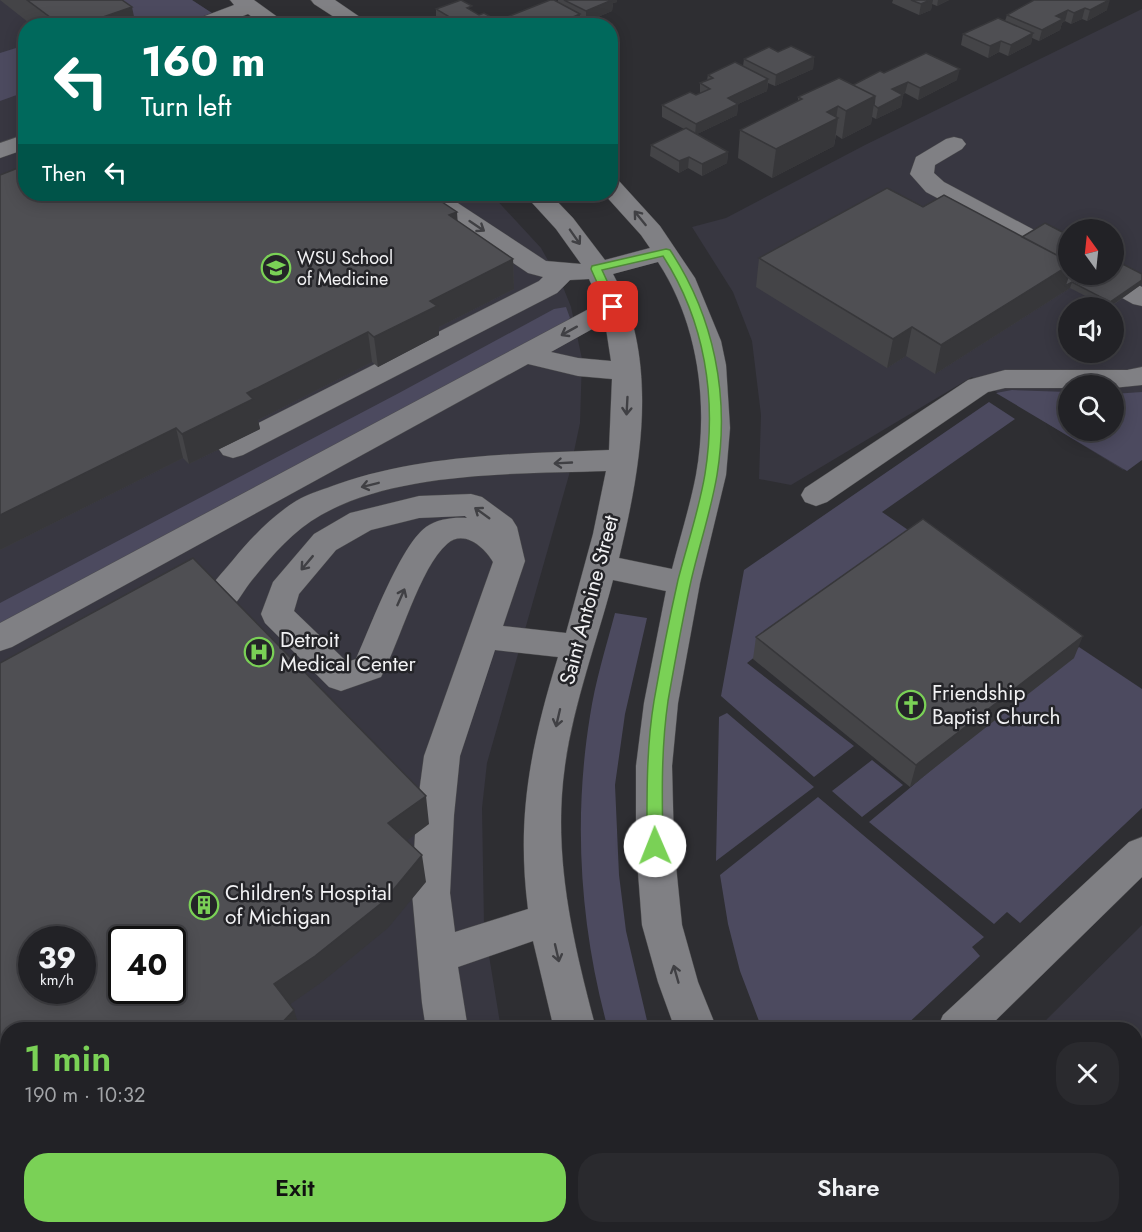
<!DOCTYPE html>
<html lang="en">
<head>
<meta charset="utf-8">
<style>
  :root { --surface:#222226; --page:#2a2a2e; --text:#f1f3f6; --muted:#a2a4a7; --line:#3f3f43; --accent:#7ad156 }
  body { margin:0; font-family:Jost,sans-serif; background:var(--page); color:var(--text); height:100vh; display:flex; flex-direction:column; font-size:22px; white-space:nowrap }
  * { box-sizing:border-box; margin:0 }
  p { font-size:20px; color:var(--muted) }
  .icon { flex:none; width:33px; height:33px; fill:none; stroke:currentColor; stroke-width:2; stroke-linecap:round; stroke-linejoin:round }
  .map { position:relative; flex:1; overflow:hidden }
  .details { position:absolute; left:0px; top:1022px; width:1143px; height:212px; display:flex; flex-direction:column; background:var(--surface); border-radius:24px 24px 0 0; box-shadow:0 3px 15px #0003,0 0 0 2px var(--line) }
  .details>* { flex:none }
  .hud { position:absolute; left:18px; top:18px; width:600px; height:183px; border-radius:24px; box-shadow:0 3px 15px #0003,0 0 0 2px var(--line); background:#00695c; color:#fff; overflow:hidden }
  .needle { width:39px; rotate:345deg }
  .fabs { position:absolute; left:1058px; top:219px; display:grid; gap:12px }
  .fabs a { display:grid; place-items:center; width:66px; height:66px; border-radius:50%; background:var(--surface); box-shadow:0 3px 15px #0003,0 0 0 2px var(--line); font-size:30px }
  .speed { position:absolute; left:18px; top:926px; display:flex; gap:12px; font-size:30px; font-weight:700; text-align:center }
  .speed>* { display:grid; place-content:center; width:78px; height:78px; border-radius:50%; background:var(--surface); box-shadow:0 3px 15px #0003,0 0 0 2px var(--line); line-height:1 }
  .speed small { font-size:15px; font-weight:400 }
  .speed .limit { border:3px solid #111; border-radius:9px; background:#fff; color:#111 }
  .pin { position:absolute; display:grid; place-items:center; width:51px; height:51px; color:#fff; margin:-26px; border-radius:12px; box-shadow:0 3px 9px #0006 }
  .me { position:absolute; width:66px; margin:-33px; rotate:359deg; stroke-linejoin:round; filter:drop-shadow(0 0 4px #0008) }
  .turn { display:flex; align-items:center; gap:21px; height:126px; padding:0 24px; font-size:27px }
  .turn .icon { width:78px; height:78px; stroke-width:2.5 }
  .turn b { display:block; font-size:42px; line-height:51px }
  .then { display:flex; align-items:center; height:57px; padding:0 24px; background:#0003; gap:12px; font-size:22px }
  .round { display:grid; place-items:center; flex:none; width:63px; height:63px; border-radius:24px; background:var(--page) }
  .summary { display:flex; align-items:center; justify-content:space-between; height:102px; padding:0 24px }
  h1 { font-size:36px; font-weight:600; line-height:45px; color:var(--accent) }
  .action { display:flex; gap:12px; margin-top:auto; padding:12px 24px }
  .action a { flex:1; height:69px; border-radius:24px; background:var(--accent); color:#111; font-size:24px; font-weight:600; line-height:69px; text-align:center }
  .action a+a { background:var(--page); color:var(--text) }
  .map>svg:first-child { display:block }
  .built { fill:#383741; fill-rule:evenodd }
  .green { fill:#4c4a5f }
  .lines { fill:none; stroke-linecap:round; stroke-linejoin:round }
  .minor-casing { stroke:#4b4b4d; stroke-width:1 }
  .minor { fill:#808084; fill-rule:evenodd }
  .wall { fill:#444447 }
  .shaded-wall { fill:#37373a }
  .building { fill:#4f4f53; stroke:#37373a; stroke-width:1.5; fill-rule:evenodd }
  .oneway { stroke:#404044 }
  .route { fill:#7ad156; stroke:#4f8838; stroke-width:1.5 }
  .labels { text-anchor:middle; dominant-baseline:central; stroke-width:5; stroke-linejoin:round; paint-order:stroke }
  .far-poi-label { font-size:18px; fill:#f1f1f3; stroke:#242428; text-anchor:start }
  .street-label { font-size:21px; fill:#f1f1f3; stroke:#242428 }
  .poi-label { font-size:21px; fill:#f1f1f3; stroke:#242428; text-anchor:start }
</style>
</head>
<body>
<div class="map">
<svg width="1142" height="1232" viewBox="0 0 1142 1232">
  <rect width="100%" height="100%" fill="#2e2e32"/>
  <path class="built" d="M0,0H192L230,25L26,26V194H491L541,248L563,287L571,307L582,359L580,423L569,475L487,763L482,808L484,925L501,1029H8V1226H554L556,1232H0ZM32,939H82V990H32ZM122,939H172V990H122Z
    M1142,9V456L1123,470L972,377L791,485L759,479L761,415L752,341L733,292L692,227L726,218L865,145ZM1068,230H1113V274H1068ZM1068,308H1113V352H1068ZM1068,386H1113V430H1068Z
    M1142,925V1232H880L875,1226H1136V1029H1037Z"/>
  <path class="green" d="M99,0H192L212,13L178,25H135Z
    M16,48L25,51V92L0,101V53Z
    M566,307L570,318L567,321L0,625V603L399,393L554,309Z
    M1012,390L1068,392V430H1113V394L1142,392V460L1127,471L996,393Z
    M989,402L1015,419L882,512L1004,596L904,540L747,663L854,746L814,777L721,696L744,570Z
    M615,613L647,618L625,714L615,785L619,875L626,931L649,1029H608C580,927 573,820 590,716C595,682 606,647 615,613Z
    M1079,647L1142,689V808L1020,923L1007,912L994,924L869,822Z
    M727,713L814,787L716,861L719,717Z
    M872,760L903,785L862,817L832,791Z
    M818,797L984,937L972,947L980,956L902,1029H762L740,971L728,924L720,875Z"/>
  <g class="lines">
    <g class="minor-casing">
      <path id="minor" d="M230,0H254L290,26H265L248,14L217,26H186L189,22L234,5Z
        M311,0H335L373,26H348L314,4Z
        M26,134V149L0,158V143Z
        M954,137L962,139L966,144L962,149L935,165L934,173L944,182L1068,248V266L1059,263L926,192L910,174L916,157L946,139Z
        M610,179L619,181L660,226L695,278L721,341L726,365L730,428L726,475L700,583L678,703L672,766L674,846L682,925L698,982L717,1029H675L658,982L642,925L636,846V766L644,703L666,591L613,580C597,641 574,702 565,765C552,856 573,942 596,1029H554L533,941L458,967L468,1029H426L422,1003L412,893L416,815L424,756L493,562C484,547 464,529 447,544C420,567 399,644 381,677L341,691L329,687L265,623L261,614L273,582L314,534L350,513L419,496L471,494L482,497L512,519L517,527L525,561L503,626L566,633L593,534L606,471C519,474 398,471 321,515C292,531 269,559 249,584C243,592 235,607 226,612C219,616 212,614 204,612L200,603C209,587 221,574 233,560C251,538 272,516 296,501C309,493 325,489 338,484C425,454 518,454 609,450L612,379L578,376L528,364L12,647L0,651V623L600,303L589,279L570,280L557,293L243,455L233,458L223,455L218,448L223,441L539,281L543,277L528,273L419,199L416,194H444L546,261L581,264L556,229L524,194H550L573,218L605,260L650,248L641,235L604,194H610ZM658,262C698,323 709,403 696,475C690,506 680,538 672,569L619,558C641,467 660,360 613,274ZM605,322L611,361L578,358L551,352ZM465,516L467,518C454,517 437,519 426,527C400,546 370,628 356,659L347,662L294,611L299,594L336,550L371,530L419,518ZM495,650L558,657C531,745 516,816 528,909L455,932L450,893L454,815L460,756Z
        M1113,271L1142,287V306L1133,304L1090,280L1086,274H1113Z
        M1142,367V385L1113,388V386H1068V388H1005L988,392L827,502L816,506L805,502L801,495L805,488L968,380L1005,370H1127Z
        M1142,837V877L987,1029H937L943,1015L1129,842Z
        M473,1226H518L521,1232H475Z
        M619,1226H665L668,1232H622Z
        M767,1226H814L817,1232H770Z"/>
    </g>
    <use href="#minor" class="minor"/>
  </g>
  <path class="wall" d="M0,0H122L136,26H33Z
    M558,0H617V2L613,3L612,11L586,22L580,19V25L578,26H507V17L558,2Z
    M893,0H949L937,6L932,4L931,10L919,15L892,3Z
    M1034,0L1107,10L1087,21L1082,19L1071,24L1065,21L1062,23L1060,30L1039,41L1032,38L1031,44L1008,56L999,52L988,58L961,45L963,34L1005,21L1007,15Z
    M436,9L472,11L479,15L498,21V26H439V22L436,20Z
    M778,52L814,57L813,69L775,86L768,83L767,91L738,104L737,115L697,134L728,152L727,163L702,176L688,168L679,173L650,156L651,145L684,129L662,117V105L700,94V83L707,80L708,75L743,66L744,59Z
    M884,73L957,80L918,100L905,93L902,95H903L901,107L876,119L872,117L871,124L842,139L836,135L834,146L772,178L738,158L740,130L798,102V97L853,85Z
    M0,175L26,194L457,221L513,259L514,289L439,327V335L378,367L372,362L258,420L260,429L189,464L183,458L0,550Z
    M923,207L1022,237L1142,284L1109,308L1070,288L935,374L906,356L887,368L756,287L759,258Z
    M756,637L1074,658L910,787L753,659Z
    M1064,1226L1142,1232H1059Z"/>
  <path class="shaded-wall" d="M605,0H617V2L613,3L612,11L586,22V11Z
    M930,0H933L931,10L919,15L921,4Z
    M938,0H949L937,6Z
    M1110,0L1107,10L1087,21L1090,10Z
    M132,7L136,26H77Z
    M1085,8L1082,19L1071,24L1074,13Z
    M1068,10L1065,21L1062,23L1060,30L1039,41L1042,30L1056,16Z
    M580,14V25L578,26H552Z
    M498,21V26H486Z
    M543,21L544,26H533Z
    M1033,33L1031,44L1008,56L1011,45Z
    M1001,41L999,52L988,58L990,46Z
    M814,57L813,69L775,86L776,75Z
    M960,69L957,80L918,100L920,88Z
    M768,79L767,91L738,104L737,115L695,135L696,124L728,98Z
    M908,82L905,93L890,101L892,89Z
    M903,95L901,107L876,119L878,108Z
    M875,96L871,124L842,139L846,111Z
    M838,106L836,119L838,118L834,146L772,178L776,149L827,112Z
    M728,152L727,163L702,176V164Z
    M689,157L688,168L679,173V161Z
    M457,212L459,240L449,215Z
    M513,259L514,289L439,327V335L378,367L374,337L430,301Z
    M1068,266V274L1072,282L1070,288L935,374L941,345Z
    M1142,280V284L1108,308L1110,302Z
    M912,327L906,356L887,368L893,339Z
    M368,332L372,362L258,420L260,429L189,464L182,434L247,393Z
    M176,428L183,458L0,550V515Z
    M1083,636L1074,658L910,787L916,765Z
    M426,796L429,824L393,851L388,823Z
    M422,855L426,882L388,928L322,982L282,1010L274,984Z
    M294,1010L300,1029H276Z
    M212,1226H218L219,1232H208Z"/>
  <path class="building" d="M27,0H122L132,7L77,26H62Z
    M461,0L472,6L467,8L479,15L484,13L498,21L486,26H448L438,20L448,16L436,9Z
    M550,0H554L580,14L552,26L543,21L533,26H521L507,17Z
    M564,0H612L586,11Z
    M911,0H930L921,4Z
    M1034,0H1109L1090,10L1085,8L1074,13L1068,10L1056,16L1063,19L1042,30L1007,15Z
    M998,18L1033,33L1011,45L1001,41L990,46L963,34Z
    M791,46L814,57L776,75L744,59L769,47L778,52Z
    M926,53L960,69L920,88L908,82L892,89L903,95L878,108L874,105L875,96L853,85L880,71L884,73Z
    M735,62L768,79L728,98L738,104L696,124L662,105L690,92L696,95L710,89L700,83L713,78L708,75Z
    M839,78L875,96L846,111L838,106L827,112L838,118L776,149L740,130L802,99L798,97Z
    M686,128L728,152L702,164L689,157L679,161L651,145Z
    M23,166L26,169V194H430L457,212L449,215L513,259L430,301L437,306L374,337L368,332L247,393L253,399L182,434L176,428L0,515V175Z
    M887,188L923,207L944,195L1068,261V266L941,345L912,327L893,339L759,258Z
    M1045,223L1068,235V261L1022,237Z
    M1113,259L1142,274V280L1110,302L1072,282L1065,286L1069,274H1113Z
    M923,519L1083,636L916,765L756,637Z
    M193,558L426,796L388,823L422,855L384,901L315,956L274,984L294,1010L276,1029H8V1226H212L213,1229L208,1232H0V663ZM32,939H82V990H32ZM122,939H172V990H122Z
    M1142,1140V1232H1072L1065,1226H1136V1147Z"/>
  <defs><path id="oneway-shaft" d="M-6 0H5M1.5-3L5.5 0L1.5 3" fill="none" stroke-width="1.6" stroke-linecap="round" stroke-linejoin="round" transform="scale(1.5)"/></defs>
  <g class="oneway">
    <use href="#oneway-shaft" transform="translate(640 218) rotate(-129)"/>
    <use href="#oneway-shaft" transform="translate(477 226) rotate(34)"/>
    <use href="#oneway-shaft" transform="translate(575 237) rotate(55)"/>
    <use href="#oneway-shaft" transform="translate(569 331) rotate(151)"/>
    <use href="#oneway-shaft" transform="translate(627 406) rotate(93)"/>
    <use href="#oneway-shaft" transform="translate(563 463) rotate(177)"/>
    <use href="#oneway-shaft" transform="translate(370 485) rotate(166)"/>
    <use href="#oneway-shaft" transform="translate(482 513) rotate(-144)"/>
    <use href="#oneway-shaft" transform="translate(307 563) rotate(130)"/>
    <use href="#oneway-shaft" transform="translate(401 597) rotate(-66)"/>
    <use href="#oneway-shaft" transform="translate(558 718) rotate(103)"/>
    <use href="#oneway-shaft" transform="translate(557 953) rotate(77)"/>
    <use href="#oneway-shaft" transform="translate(676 974) rotate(-106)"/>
  </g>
  <path class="route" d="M666,249L670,250C714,316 730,396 717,475C711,511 699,546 691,581C682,621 675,661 668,701C661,749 662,798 663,846L661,851L655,853L650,851L647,846C647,798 646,749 654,701C661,661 669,620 678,580C687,545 699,510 705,474C717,398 705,321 663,256L602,270L619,307L613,310L608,307L591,269L592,266Z"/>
  <defs>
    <g id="university-ring" transform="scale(1.5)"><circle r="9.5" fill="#242428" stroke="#7ad156" stroke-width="1.5"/><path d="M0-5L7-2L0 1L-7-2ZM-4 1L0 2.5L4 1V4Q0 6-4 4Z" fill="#7ad156"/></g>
    <g id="hospital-ring" transform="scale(1.5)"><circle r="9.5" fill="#242428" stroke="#7ad156" stroke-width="1.5"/><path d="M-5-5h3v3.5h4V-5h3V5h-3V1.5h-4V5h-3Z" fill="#7ad156"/></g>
    <g id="church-ring" transform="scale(1.5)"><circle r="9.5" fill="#242428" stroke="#7ad156" stroke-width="1.5"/><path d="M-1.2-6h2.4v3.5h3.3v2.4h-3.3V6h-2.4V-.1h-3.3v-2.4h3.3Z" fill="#7ad156"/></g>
    <g id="building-ring" transform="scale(1.5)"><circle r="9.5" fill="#242428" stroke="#7ad156" stroke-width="1.5"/><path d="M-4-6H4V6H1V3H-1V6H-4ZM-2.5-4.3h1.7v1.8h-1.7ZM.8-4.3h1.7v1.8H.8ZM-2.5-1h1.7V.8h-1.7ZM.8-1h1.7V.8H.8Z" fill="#7ad156"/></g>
  </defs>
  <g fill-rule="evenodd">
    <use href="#university-ring" x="276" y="268"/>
    <use href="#hospital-ring" x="259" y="652"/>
    <use href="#church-ring" x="911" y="705"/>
    <use href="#building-ring" x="204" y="905"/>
  </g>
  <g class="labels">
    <g class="far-poi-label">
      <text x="297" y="258">WSU School<tspan x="297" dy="21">of Medicine</tspan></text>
    </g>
    <g class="street-label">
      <text transform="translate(589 600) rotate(-75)">Saint Antoine Street</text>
    </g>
    <g class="poi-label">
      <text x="280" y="640">Detroit<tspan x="280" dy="24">Medical Center</tspan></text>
      <text x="932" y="693">Friendship<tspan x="932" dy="24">Baptist Church</tspan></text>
      <text x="225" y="893">Children's Hospital<tspan x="225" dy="24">of Michigan</tspan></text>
    </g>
  </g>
</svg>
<div class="fabs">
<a><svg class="needle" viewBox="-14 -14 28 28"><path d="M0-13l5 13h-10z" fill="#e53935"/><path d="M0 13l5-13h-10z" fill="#a2a4a7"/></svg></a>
<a><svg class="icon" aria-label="sound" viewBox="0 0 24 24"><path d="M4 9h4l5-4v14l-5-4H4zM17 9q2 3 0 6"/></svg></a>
<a><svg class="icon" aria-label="search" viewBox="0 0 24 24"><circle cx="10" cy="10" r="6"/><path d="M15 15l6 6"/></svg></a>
</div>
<div class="speed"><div>39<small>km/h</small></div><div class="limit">40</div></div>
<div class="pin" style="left:613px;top:307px;background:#d93025"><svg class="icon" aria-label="arrive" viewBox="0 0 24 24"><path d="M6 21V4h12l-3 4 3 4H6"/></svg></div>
<svg class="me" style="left:655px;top:846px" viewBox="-20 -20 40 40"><circle r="19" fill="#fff"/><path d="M0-13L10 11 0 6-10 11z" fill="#7ad156"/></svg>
<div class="hud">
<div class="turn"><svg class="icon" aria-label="left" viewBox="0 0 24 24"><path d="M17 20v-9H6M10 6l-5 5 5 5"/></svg><div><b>160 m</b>Turn left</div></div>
<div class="then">Then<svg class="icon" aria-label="left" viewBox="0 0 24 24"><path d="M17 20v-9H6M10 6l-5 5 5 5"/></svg></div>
</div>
<section class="details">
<div class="summary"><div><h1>1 min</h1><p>190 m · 10:32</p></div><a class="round"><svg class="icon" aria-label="close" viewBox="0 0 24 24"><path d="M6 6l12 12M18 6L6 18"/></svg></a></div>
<div class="action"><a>Exit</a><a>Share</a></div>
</section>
</div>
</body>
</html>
